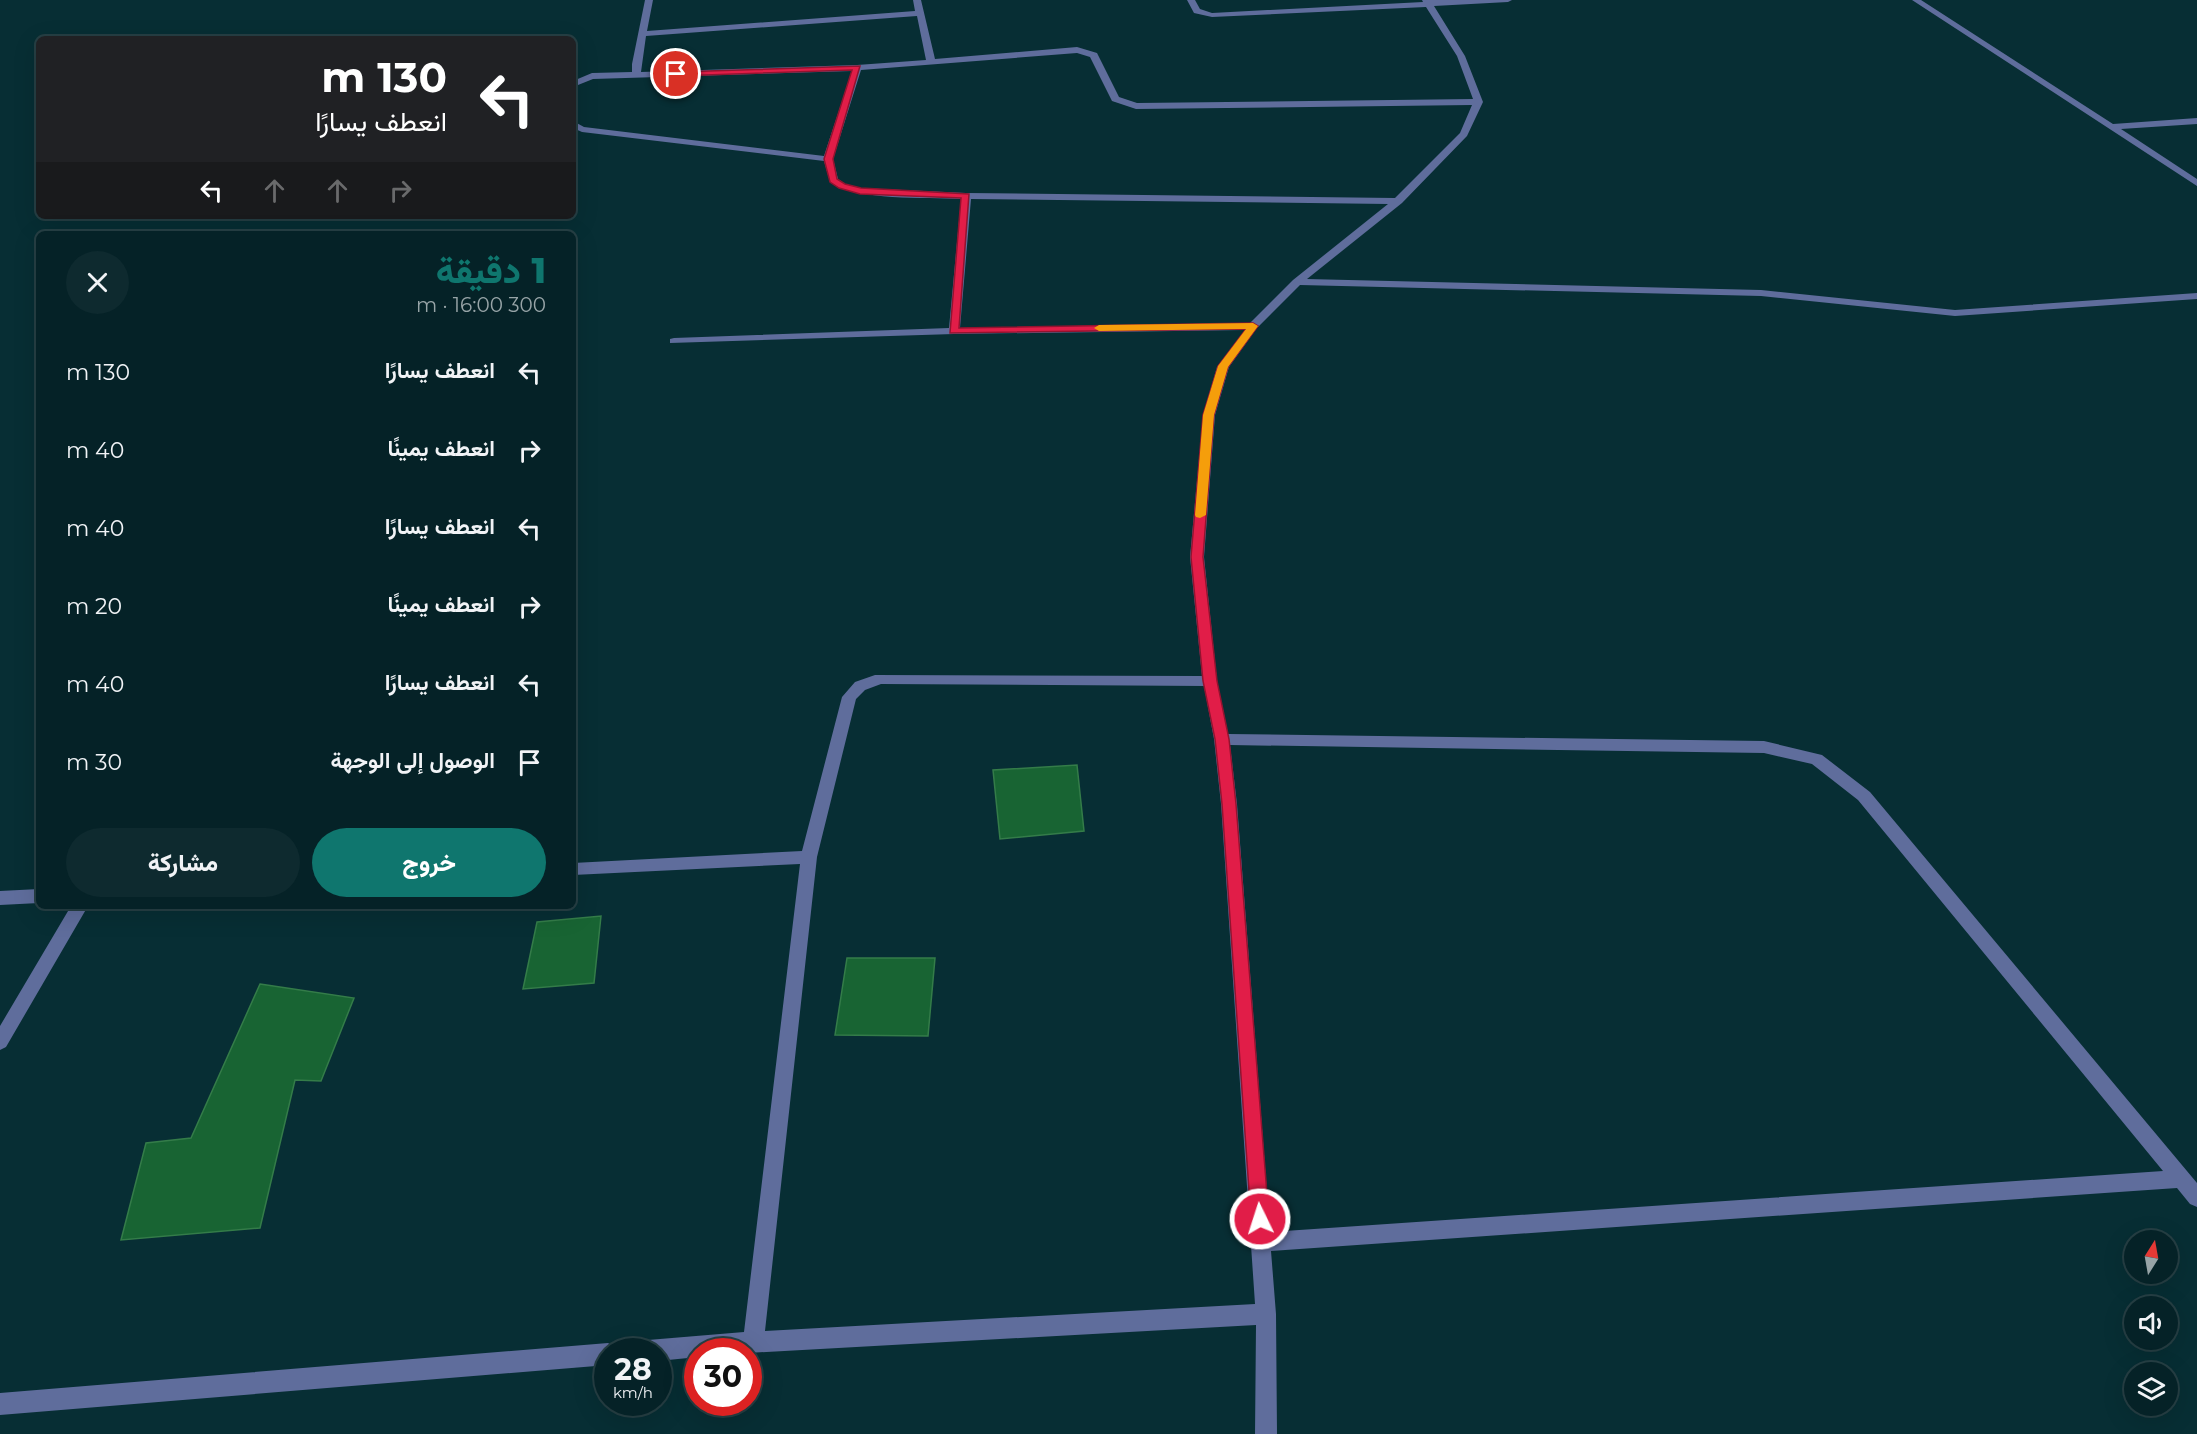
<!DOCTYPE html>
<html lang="ar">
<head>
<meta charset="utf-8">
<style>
  :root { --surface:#052227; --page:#0e2a2f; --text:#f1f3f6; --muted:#97a4a7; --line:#263f44; --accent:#0f766e }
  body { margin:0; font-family:Montserrat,Vazirmatn,sans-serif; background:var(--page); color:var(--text); direction:rtl; height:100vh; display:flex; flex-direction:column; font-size:22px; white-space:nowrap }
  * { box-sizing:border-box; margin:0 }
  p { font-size:20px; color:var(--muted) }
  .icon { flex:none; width:33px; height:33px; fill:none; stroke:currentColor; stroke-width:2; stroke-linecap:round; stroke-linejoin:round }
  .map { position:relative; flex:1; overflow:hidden; direction:ltr }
  .panel { position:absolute; left:36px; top:231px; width:540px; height:678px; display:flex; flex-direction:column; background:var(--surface); border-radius:9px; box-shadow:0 6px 24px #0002,0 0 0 2px var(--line); direction:rtl }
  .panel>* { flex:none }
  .hud { position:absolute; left:36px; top:36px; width:540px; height:183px; border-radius:9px; box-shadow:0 6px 24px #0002,0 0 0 2px var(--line); direction:rtl; background:#202124; color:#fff; overflow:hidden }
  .needle { width:39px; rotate:11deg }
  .controls { position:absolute; left:2124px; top:1230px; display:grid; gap:12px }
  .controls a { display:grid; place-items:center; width:54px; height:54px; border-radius:50%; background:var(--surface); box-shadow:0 6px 24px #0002,0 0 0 2px var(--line); font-size:30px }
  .speed { position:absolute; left:594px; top:1338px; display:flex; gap:12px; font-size:30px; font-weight:700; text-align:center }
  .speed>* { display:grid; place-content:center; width:78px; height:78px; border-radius:50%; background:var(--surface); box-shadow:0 6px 24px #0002,0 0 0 2px var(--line); line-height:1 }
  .speed small { font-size:15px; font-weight:400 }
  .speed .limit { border:9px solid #d22; background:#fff; color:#111 }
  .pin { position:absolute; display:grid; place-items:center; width:51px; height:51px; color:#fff; margin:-26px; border:3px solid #fff; border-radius:50%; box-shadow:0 2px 6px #0007 }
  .me { position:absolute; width:66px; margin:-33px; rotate:356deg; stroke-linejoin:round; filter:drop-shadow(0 0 4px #0008) }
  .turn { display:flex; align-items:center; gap:21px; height:126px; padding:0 30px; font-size:27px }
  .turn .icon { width:78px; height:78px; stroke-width:2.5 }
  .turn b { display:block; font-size:42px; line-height:51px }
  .lanes { display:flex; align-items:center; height:57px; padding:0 30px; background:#0003; justify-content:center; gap:30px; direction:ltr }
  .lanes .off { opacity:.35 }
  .round { display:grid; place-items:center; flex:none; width:63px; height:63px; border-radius:32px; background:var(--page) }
  .head { display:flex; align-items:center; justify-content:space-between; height:102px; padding:0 30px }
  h1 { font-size:36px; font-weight:800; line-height:45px; color:var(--accent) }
  .action { display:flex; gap:12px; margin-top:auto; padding:12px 30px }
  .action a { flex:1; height:69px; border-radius:36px; background:var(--accent); color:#fff; font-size:24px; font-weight:800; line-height:69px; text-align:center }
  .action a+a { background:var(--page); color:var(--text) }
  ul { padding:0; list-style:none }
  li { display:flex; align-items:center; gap:18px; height:78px; padding:0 30px }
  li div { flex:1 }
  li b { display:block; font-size:22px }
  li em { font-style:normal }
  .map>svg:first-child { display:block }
  .building { fill:#186433; stroke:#347c49; stroke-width:1.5 }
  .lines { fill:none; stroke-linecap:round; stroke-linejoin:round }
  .street { fill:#5f6d9c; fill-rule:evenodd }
  .route { fill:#e11d48; stroke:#92132f; stroke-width:1.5 }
  .slow { fill:#f59e0b }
</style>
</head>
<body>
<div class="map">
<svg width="2197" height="1434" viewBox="0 0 2197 1434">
  <rect width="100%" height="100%" fill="#072e34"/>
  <path class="building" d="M1077,765L1084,831L1000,839L993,770Z
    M601,916L594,983L523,989L537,922Z
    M847,958H935L928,1036L835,1035Z
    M260,984L354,998L321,1081L295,1080L260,1228L121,1240L146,1143L191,1138Z"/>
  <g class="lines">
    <path class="street" d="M645,0H653L647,31L915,11L913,0H921L935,59L1077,47L1097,53L1119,97L1137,103L1473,99L1457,56L1426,7L1212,17L1194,13L1187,0H1195L1200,9L1212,13L1423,2L1422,0H1512L1508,2L1434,6L1465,56L1483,102L1467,136L1402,203L1307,279L1761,290L1955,310L2197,293V299L1955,316L1761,296L1300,285L1257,328L1229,367L1215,415L1204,557L1217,681L1228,734L1764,741L1822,755L1870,792L2197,1183V1207L2190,1204L2177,1188L1271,1251L1276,1314L1277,1434H1255L1256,1325L748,1353L698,1352V1357L658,1361V1352H626L629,1345L636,1341L744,1332L800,864L573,875V863L802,851L842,697L855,682L875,675L1202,676L1190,557L1203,415L1217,367L1245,330L954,334L670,343V339L674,338L949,328L961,199C925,197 858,201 830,182L824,161L582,132L573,128V121L584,127L824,156L852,71L593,79L573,87V81L592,73L632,72V64ZM917,16L926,60L857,65L641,72L646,36ZM1077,53L1090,57L1112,101L1136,109L1472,105L1460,133L1395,198L966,193L860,188L845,184L838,179L833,159L861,70ZM971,199L1388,204L1293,280L1250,323L960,328ZM881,684L1204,686L1214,739L1221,804L1255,1304L765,1331L817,857L856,699L865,690ZM1230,745L1764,753L1812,764L1858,800L2163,1171L1270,1232L1237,804Z
      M1912,0H1921L2113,124L2197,118V124L2121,129L2197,179V186Z
      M39,889V903L0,905V891Z
      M71,906H88L6,1047L0,1050V1026Z
      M608,1343L615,1347L618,1352H608V1365L0,1415V1393Z"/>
  </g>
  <path class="route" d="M860,66L833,159L837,179L845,184L861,188L969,194L959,328L1253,323L1258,326L1228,367L1214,415L1203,557L1217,681L1229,739L1236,804L1269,1219L1266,1225L1260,1228L1253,1225L1251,1219L1222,804L1215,739L1203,681L1191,557L1203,415L1218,366L1246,329L950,333L961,198L860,194L839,188L830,182L824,159L852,70L676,76L672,74L676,72Z"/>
  <path class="slow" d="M1253,323L1258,326L1228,367L1214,415L1206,515L1200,518L1196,517L1195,515L1203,415L1218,366L1246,329L1099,331L1094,328L1099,325Z"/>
</svg>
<div class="controls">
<a><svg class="needle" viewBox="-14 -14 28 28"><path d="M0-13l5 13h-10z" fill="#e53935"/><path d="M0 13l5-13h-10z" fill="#97a4a7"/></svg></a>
<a><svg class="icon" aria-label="sound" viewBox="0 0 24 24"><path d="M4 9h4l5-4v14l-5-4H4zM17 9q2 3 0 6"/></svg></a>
<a><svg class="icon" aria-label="layers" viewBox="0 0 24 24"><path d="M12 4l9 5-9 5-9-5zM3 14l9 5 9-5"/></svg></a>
</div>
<div class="speed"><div>28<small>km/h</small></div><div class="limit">30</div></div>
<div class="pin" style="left:676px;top:74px;background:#d93025"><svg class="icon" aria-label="arrive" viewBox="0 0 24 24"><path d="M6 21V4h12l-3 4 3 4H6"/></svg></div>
<svg class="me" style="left:1260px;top:1219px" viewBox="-20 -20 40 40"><circle r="17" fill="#e11d48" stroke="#fff" stroke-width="3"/><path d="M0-11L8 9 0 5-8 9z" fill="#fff"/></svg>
<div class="hud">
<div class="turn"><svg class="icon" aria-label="left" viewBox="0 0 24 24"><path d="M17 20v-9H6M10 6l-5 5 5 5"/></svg><div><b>130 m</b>انعطف يسارًا</div></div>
<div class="lanes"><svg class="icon" aria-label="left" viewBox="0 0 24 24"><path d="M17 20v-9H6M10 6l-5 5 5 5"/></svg><svg class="icon off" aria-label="ahead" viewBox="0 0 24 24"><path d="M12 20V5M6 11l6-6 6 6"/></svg><svg class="icon off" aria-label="ahead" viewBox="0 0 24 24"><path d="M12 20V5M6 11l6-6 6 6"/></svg><svg class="icon off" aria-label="right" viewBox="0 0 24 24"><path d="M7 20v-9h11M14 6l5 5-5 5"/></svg></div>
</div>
<section class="panel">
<div class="head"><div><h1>1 دقيقة</h1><p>300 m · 16:00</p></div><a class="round"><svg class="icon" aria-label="close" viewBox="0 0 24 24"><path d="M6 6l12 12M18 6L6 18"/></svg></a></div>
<ul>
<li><svg class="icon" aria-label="left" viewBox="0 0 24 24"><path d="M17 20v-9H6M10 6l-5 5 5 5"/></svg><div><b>انعطف يسارًا</b></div><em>130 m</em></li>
<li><svg class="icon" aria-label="right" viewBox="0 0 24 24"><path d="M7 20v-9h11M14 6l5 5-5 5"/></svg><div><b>انعطف يمينًا</b></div><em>40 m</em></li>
<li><svg class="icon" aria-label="left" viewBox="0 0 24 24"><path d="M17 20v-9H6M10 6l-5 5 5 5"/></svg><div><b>انعطف يسارًا</b></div><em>40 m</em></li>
<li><svg class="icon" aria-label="right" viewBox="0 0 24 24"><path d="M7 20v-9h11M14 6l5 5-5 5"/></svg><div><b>انعطف يمينًا</b></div><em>20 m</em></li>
<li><svg class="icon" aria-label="left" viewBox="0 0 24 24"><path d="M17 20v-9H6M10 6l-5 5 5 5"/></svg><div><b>انعطف يسارًا</b></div><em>40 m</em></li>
<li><svg class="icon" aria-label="arrive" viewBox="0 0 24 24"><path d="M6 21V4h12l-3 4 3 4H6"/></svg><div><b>الوصول إلى الوجهة</b></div><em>30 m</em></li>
</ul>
<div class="action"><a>خروج</a><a>مشاركة</a></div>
</section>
</div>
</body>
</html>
